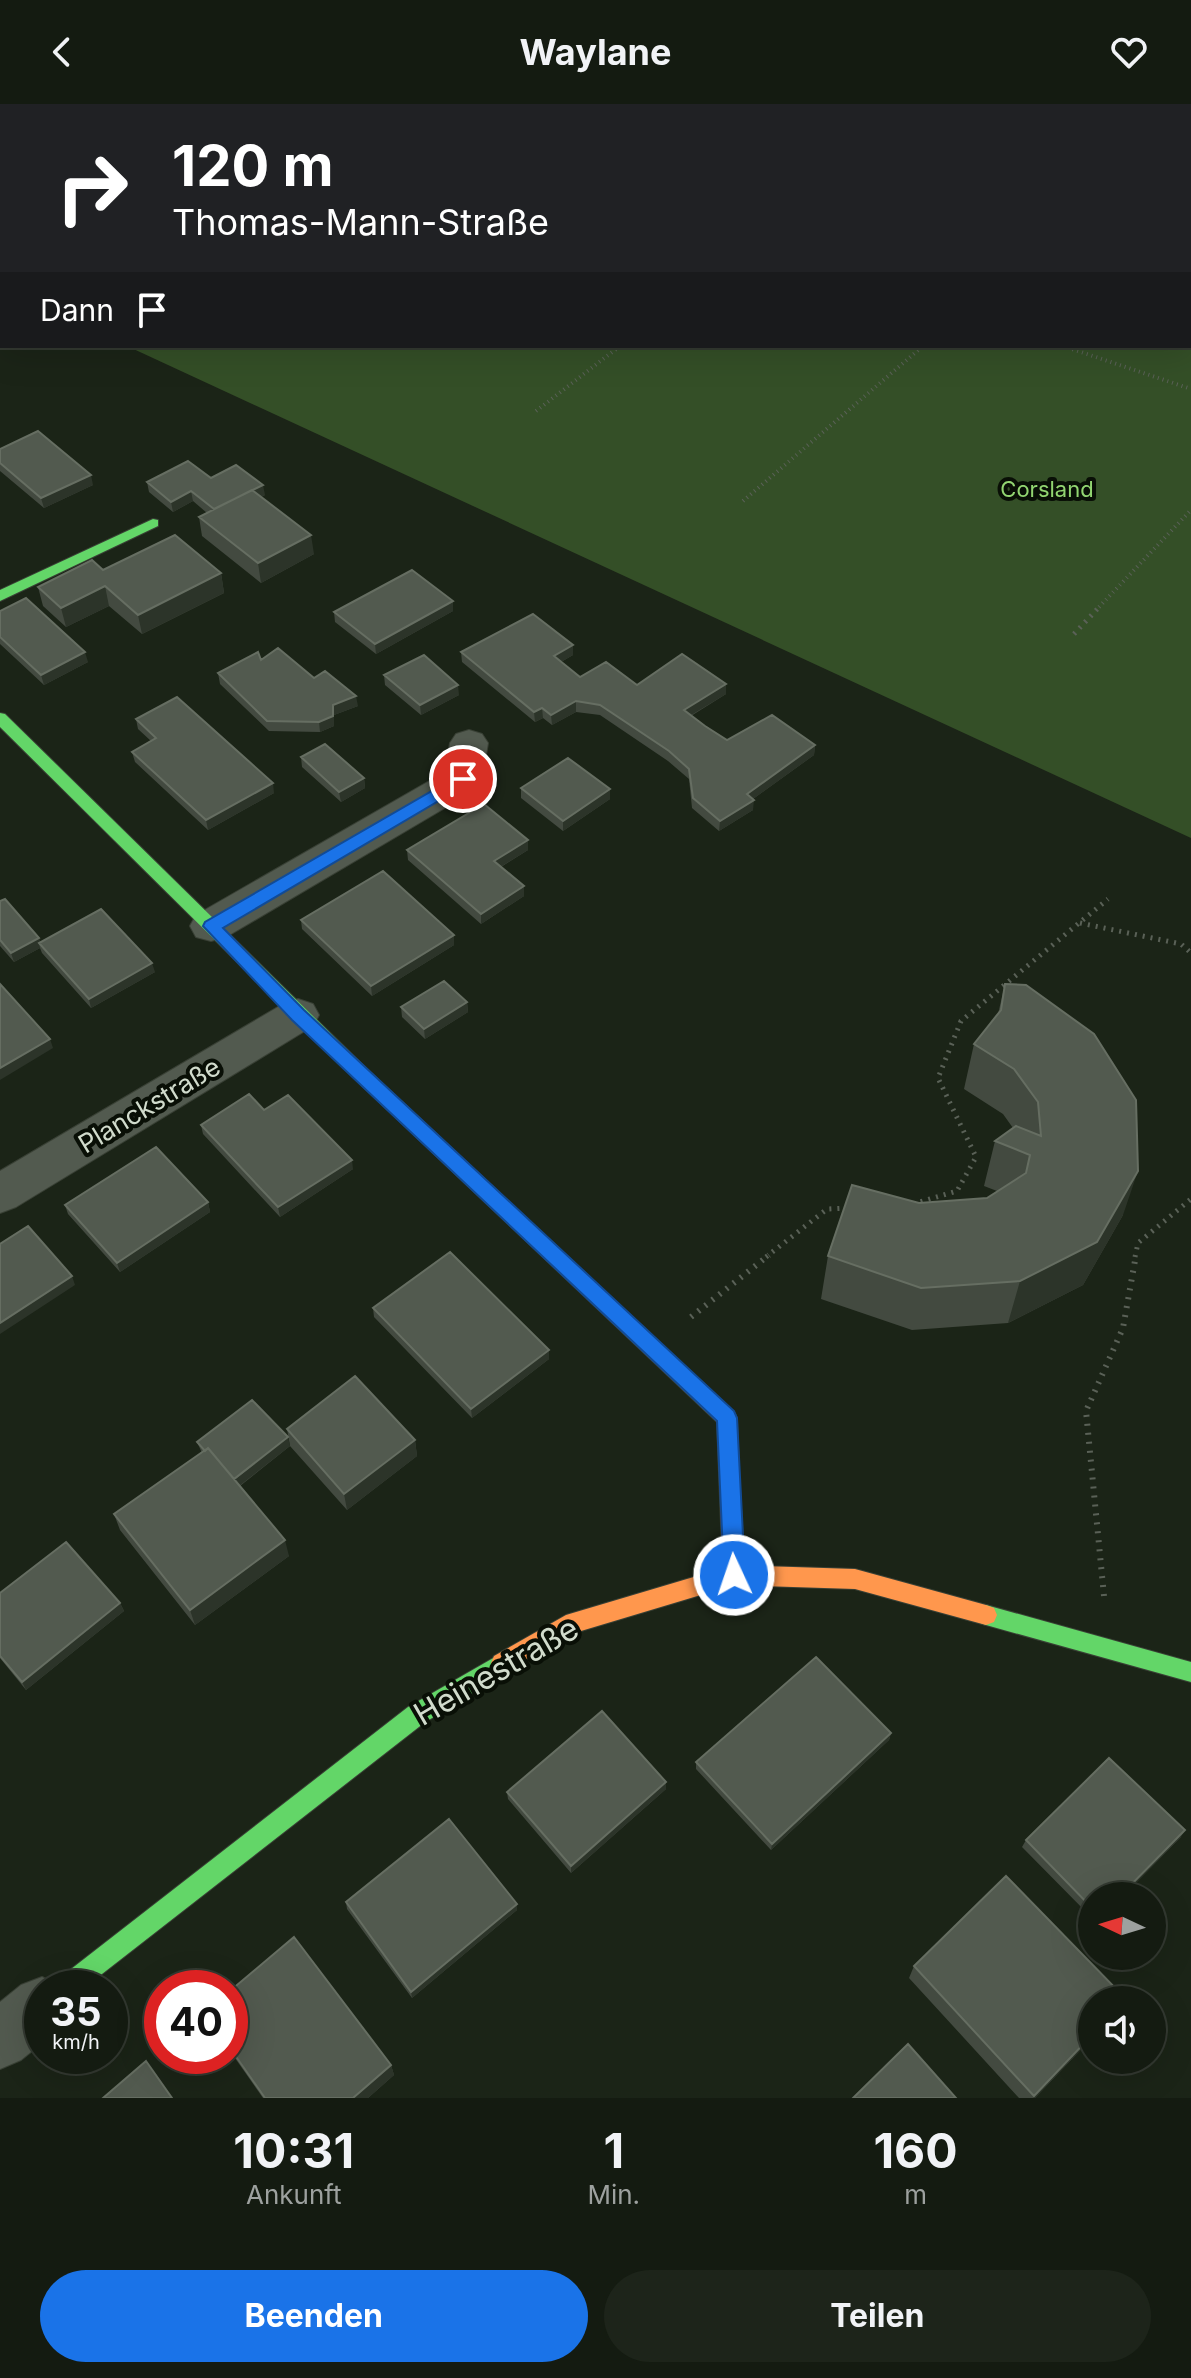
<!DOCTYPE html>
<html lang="de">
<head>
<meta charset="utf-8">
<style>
  :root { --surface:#141b11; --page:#1d241a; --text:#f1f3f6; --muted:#9da19f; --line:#333931; --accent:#1a73e8 }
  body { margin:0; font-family:Inter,sans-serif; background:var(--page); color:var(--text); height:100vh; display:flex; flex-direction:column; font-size:30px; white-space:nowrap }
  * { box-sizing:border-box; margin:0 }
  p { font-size:26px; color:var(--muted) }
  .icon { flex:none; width:44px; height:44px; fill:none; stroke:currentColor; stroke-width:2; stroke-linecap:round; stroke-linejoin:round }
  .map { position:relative; height:1994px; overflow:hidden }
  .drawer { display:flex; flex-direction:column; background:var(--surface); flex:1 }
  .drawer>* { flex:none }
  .top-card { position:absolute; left:0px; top:0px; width:1192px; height:244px; box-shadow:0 8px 32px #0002,0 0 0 2px var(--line); background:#202124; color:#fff; overflow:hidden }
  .needle { width:52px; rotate:274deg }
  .controls { position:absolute; left:1078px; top:1778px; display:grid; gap:16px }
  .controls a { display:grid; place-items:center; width:88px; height:88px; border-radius:50%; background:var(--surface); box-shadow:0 8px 32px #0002,0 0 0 2px var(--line); font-size:40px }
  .speed { position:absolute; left:24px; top:1866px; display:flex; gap:16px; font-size:40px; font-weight:700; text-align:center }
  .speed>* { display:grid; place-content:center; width:104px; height:104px; border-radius:50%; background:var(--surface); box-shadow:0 8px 32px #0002,0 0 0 2px var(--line); line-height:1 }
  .speed small { font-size:20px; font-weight:400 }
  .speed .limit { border:12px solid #d22; background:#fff; color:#111 }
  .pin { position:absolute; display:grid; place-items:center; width:68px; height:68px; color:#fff; margin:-34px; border:4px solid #fff; border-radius:50%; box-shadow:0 2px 8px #0007 }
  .me { position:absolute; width:88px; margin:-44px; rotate:357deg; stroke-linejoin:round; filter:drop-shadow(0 0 6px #0008) }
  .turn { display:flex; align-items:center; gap:28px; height:168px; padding:0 40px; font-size:36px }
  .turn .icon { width:104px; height:104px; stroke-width:2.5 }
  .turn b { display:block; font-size:56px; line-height:68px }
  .then { display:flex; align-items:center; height:76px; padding:0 40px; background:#0003; gap:16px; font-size:30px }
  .eta { display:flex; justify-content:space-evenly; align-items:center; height:136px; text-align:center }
  .eta b { font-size:48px; font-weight:700; line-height:56px }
  .primary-button { display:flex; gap:16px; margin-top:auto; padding:16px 40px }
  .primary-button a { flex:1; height:92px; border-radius:48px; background:var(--accent); color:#fff; font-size:32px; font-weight:700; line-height:92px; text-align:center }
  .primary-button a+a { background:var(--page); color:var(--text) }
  header { display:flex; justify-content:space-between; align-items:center; height:104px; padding:0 40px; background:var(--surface); font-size:36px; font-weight:700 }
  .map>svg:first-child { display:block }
  .green { fill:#344f27 }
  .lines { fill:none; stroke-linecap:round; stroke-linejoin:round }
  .lane-casing { stroke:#394035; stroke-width:2 }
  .street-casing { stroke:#394035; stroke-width:2 }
  .fast-casing { stroke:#394035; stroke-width:2 }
  .slow-casing { stroke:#394035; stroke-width:2 }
  .jam-casing { stroke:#394035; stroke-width:2 }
  .path-far2 { stroke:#5a6157; stroke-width:4; stroke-dasharray:1 4; stroke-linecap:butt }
  .path-far1 { stroke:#5a6157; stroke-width:5; stroke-dasharray:2 6; stroke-linecap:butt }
  .path { stroke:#5a6157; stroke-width:6; stroke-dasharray:2 7; stroke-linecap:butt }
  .lane { fill:#525a4f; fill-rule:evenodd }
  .street { fill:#525a4f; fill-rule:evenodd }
  .fast { fill:#63d668; fill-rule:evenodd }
  .slow { fill:#ff974d; fill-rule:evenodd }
  .jam { fill:#b3261e; fill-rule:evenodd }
  .wall { fill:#434a40 }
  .shaded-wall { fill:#2c3429 }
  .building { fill:#525a4f; stroke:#666e62; stroke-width:2 }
  .route { fill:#1a73e8; stroke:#114b97; stroke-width:2 }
  .labels { text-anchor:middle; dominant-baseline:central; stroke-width:8; stroke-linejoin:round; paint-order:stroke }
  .far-park-label { font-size:22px; fill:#92d571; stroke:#090f06 }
  .street-label { font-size:26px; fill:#d1dbcc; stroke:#090f06 }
  .near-street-label { font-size:32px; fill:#d1dbcc; stroke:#090f06 }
</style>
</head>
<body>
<header><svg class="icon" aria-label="back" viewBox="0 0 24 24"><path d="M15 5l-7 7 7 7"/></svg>Waylane<svg class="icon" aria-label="heart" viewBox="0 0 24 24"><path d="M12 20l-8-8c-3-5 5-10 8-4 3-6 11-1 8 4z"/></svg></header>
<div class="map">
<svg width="1191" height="1994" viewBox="0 0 1191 1994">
  <rect width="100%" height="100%" fill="#1b2417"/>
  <path class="green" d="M0,0H1191V734L127,242H1190V2H2V184Z"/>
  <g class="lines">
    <g class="lane-casing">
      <path id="lane" d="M2,126V139L0,140V127Z"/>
    </g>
    <g class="street-casing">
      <path id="street" d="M469,626L482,630L488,639L482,675L477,685L226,833L211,837L196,833L190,822L196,811L445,668L450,639L456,630Z
        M298,895L313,900L319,911L313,922L16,1103L0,1109V1067L283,900Z
        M42,1873L64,1884H42V1939L21,1956L0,1965V1898L21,1881Z"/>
    </g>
    <g class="fast-casing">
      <path id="fast" d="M153,415L158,416V422L0,497V486Z
        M0,609L5,610L367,965L370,970L367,975H355L0,623Z
        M986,1501L1191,1558V1578L986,1521L978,1518L975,1511L978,1504Z
        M502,1549L510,1552L513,1559L510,1566L424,1619L84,1884H53L57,1876L408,1603Z"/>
    </g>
    <g class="slow-casing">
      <path id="slow" d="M361,963L367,965L734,1308L737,1314L739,1369L736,1375L729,1378L722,1375L719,1369L717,1318L355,975L352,970L355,965Z
        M734,1461L855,1465L986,1501L994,1504L997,1511L994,1518L986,1521L855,1485L734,1481L571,1530L502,1569L494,1566L491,1559L494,1552L566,1511Z"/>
    </g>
    <g class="jam-casing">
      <path id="jam" d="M729,1360L736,1363L739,1369L745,1471L741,1478L734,1481L727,1478L723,1471L719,1369L722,1363Z"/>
    </g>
    <path class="path-far2" d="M351,0L357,2
      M332,2L335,0
      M590,2L593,0
      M1063,242L1191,285
      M536,307L620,242
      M743,397L923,242
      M1099,503L1191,406"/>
    <path class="path-far1" d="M1074,530L1101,501
      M1080,819L1181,840L1191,849
      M913,1100L957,1087L976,1053L938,974L961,917L1108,795
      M766,1153L827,1105L847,1104
      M1135,1153L1138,1139L1191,1095"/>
    <path class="path" d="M691,1213L769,1151
      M1104,1492L1086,1307L1123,1224L1136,1151"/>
    <use href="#lane" class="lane"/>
    <use href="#street" class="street"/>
    <use href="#fast" class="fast"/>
    <use href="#slow" class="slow"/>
    <use href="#jam" class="jam"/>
  </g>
  <path class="wall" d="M0,345L93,381L44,404L0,367Z
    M211,374L265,391L261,393L314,450L261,479L202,432L199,413L207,409L193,397L173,408L149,388L147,378Z
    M221,469L224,489L142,530L109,502L66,523L43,502L38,483Z
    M0,507L88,558L44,581L0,540Z
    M453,507L376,550L335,518L334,508Z
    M461,548L573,551L561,558L580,573L637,581L726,590L691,612L727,636L815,641L814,651L753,695V706L719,727L692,704L689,675L668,657L600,611L576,608L552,621L543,614L535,618L462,558Z
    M261,556L314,574L358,602L334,611V622L320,628L269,627L220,580L218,569Z
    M384,571L459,591L421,611L385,581Z
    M136,615L274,689L208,726L135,658L132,648L151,637L138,625Z
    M301,653L364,674L365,684L341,698L302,663Z
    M521,684L610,695L563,727L521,694Z
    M407,746H528L501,763L524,782V792L481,820L408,756Z
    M0,797L39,834L40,839L155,868L91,904L42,849L40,844L14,858L0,842Z
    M301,816L454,841L372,892L302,825Z
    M1005,880L1123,1111L1083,1181L1008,1219L912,1226L821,1195L828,1152L919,1099L987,1094L997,1087L984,1082L995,1037L1013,1024L1003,1010L964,985L974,940L998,910Z
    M467,898L468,908L425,935L402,913L401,903Z
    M264,1006L353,1065L280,1113L203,1030L201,1021Z
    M208,1098L210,1108L120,1168L68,1110L65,1101Z
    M373,1204L549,1255L472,1314L374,1213Z
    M287,1325L415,1336L417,1352L347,1406L290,1342Z
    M197,1338L290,1342L240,1382L289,1452L195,1521L120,1426L114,1410L202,1349Z
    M0,1489L120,1499L124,1507L26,1586L0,1554Z
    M891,1629L889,1636L771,1746L696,1665V1658Z
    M666,1685L571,1769L508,1695L507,1688Z
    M1181,1733L1123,1792H1092V1814L1022,1743L1026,1736Z
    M346,1798L517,1800V1806L412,1894L347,1805Z
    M914,1862L1092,1934L1035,1994H1019L909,1874Z
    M230,1887L391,1961L394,1971L368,1994H263L230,1947Z"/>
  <path class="shaded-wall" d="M91,371L93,381L44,404L41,394Z
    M263,381L265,391L216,416L215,406Z
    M191,387L193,397L173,408L171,398Z
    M311,431L314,450L261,479L258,459Z
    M221,469L224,489L142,530L138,511Z
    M105,482L109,502L66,523L61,504Z
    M453,497V507L376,550L375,540Z
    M573,541V551L554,562V552Z
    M85,548L88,558L44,581L41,571Z
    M726,580V590L683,616L684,606Z
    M458,581L459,591L421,611L420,601Z
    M356,592L358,602L334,611V622L320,628L319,618L333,601Z
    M576,597V608L552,621L551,611Z
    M542,604L543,614L535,618L534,608Z
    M815,641L814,651L746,700L747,690Z
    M364,674L365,684L341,698L339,688Z
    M273,679L274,689L208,726L206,716Z
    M610,685V695L563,727V717Z
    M754,696L753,706L719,727L720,717Z
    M528,736V746L494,767V757Z
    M524,782V792L481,820V810Z
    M454,831V841L372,892L371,882Z
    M39,834L41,842L39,839L40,844L14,858L11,849Z
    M152,859L155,868L91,904L89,895Z
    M467,898L468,908L425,935L424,925Z
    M50,935L53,944L0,976V964Z
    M352,1056L353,1065L280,1113L278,1103Z
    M1138,1067L1123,1111L1083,1181L1008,1219L1020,1177Z
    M208,1098L210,1108L120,1168L117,1159Z
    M72,1172L75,1181L0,1230V1219Z
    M549,1246V1255L472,1314L471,1305Z
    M288,1333L290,1342L234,1386L232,1378Z
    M415,1336L417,1352L347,1406L344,1390Z
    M285,1436L289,1452L195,1521L190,1506Z
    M120,1499L124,1507L26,1586L22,1578Z
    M891,1629L889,1636L771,1746L772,1740Z
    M666,1678V1685L571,1769V1762Z
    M1185,1726L1181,1733L1123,1792H1120Z
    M517,1800V1806L412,1894L411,1888Z
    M1092,1931V1934L1035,1994H1033Z
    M391,1961L394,1971L368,1994H353Z"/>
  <path class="building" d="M38,327L91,371L41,394L0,359V345Z
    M188,357L211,374L236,361L263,381L214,405L191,387L171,398L147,378Z
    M252,386L311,431L258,459L199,413Z
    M175,431L221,469L138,511L105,482L61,504L38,483L92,456L103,466Z
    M412,466L453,497L375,540L334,508Z
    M26,494L85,548L41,571L0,533V507Z
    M533,510L573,541L554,552L580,573L606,558L637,581L682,550L726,580L684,606L705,622L727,636L772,611L815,641L747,690L754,696L720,717L693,694L689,665L669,647L600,601L576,597L551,611L542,604L534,608L461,548Z
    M278,544L314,574L325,567L356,592L333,601V612L319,618L267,617L218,569L258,548L261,556Z
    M424,551L458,581L420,601L384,571Z
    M177,593L273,679L206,716L132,648L156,634L136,615Z
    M325,640L364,674L339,688L301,653Z
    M568,654L610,685L563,717L521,684Z
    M484,700L528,736L494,757L524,782L481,810L407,746Z
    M383,767L454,831L371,882L301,816Z
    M5,795L39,834L11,849L0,836V797Z
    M101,805L152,859L89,895L39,839Z
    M444,877L467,898L424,925L401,903Z
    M0,880L50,935L0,964Z
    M1005,880L1026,881L1094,930L1136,996L1138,1067L1097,1138L1020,1177L921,1184L828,1152L852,1081L919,1099L987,1094L1026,1069L1030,1051L995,1037L1016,1022L1041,1032L1038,998L1014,965L974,940L1001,906Z
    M249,990L264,1006L288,991L352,1056L278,1103L201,1021Z
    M156,1043L208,1098L117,1159L65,1101Z
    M28,1122L72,1172L0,1219V1140Z
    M450,1148L549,1246L471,1305L373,1204Z
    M355,1272L415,1336L344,1390L287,1325Z
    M252,1296L288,1333L234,1375L208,1344L205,1347L197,1338Z
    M208,1344L285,1436L190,1506L114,1410Z
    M66,1438L120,1499L22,1578L0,1552V1489Z
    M816,1553L891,1629L772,1740L696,1658Z
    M602,1607L666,1678L571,1762L507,1688Z
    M1109,1654L1185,1726L1120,1792H1092V1804L1026,1736Z
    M449,1715L517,1800L411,1888L346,1798Z
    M1006,1772L1126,1895L1092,1896V1931L1034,1992L914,1862Z
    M294,1833L391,1961L353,1994H265L230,1944V1887Z
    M908,1940L956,1994H853Z
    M146,1957L172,1994H103Z"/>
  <path class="route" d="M463,669L471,675L469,679L223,824L304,906L734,1307L737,1314L745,1471L742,1478L734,1481L727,1478L724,1471L717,1317L292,916L203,822L205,818Z"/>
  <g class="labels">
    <g class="far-park-label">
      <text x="1047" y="385">Corsland</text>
    </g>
    <g class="street-label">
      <text transform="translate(149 1001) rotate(-31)">Planckstraße</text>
    </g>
    <g class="near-street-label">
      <text transform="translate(496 1567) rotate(-30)">Heinestraße</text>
    </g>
  </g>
</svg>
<div class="controls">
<a><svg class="needle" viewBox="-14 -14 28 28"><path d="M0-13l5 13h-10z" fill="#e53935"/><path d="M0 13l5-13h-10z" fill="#9da19f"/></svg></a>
<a><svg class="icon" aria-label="sound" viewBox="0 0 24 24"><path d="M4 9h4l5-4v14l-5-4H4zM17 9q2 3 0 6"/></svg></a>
</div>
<div class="speed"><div>35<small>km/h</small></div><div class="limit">40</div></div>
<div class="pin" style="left:463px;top:675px;background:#d93025"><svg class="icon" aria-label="arrive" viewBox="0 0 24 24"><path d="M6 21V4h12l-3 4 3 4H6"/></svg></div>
<svg class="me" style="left:734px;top:1471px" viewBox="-20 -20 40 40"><circle r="17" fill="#1a73e8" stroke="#fff" stroke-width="3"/><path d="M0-11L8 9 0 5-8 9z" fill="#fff"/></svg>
<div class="top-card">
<div class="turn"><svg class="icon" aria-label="right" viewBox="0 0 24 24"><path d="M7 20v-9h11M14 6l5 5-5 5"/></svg><div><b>120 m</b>Thomas-Mann-Straße</div></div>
<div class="then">Dann<svg class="icon" aria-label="arrive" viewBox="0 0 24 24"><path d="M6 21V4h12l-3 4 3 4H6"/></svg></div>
</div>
</div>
<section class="drawer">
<div class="eta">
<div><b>10:31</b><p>Ankunft</p></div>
<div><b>1</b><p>Min.</p></div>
<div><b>160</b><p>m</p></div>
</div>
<div class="primary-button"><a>Beenden</a><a>Teilen</a></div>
</section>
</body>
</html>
